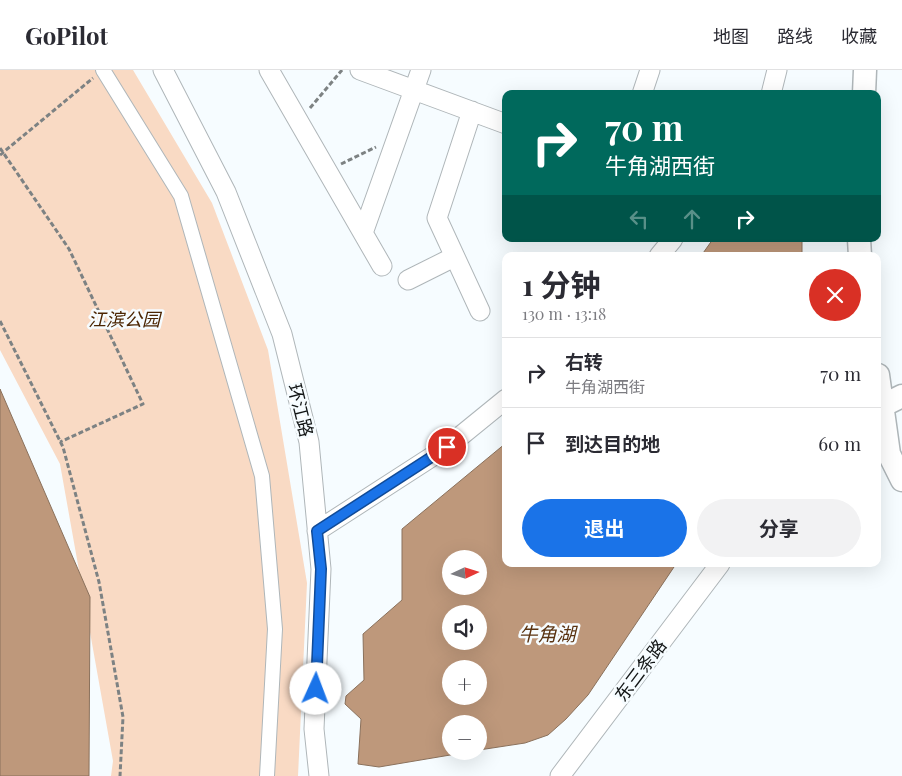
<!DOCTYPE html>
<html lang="zh">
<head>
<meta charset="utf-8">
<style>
  :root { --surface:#fff; --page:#f2f2f3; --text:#2b2b33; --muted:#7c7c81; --line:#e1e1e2; --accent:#1a73e8 }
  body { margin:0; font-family:"Playfair Display","Noto Sans SC",serif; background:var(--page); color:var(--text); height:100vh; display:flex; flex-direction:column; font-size:19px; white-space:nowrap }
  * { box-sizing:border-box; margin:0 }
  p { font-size:16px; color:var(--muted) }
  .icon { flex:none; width:28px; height:28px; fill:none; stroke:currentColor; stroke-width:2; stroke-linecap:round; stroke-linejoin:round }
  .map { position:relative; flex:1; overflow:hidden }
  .drawer { position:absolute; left:502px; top:182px; width:379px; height:315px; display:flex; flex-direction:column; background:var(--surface); border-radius:10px; box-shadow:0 5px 20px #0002 }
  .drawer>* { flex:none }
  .top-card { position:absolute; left:502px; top:20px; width:379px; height:152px; border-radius:10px; box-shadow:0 5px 20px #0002; background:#00695c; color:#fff; overflow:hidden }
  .needle { width:32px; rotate:86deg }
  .fabs { position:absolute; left:442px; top:480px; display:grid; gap:10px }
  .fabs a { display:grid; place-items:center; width:45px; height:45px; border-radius:50%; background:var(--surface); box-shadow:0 5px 20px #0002; font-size:25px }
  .pin { position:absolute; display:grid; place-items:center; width:42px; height:42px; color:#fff; margin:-21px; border:2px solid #fff; border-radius:50%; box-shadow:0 1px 5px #0007 }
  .me { position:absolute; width:55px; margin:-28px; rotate:2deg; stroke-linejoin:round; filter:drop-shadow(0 0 4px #0008) }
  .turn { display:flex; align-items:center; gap:18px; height:105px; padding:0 20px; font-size:22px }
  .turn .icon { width:65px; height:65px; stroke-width:2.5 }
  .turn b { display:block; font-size:35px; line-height:42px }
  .lanes { display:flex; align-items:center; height:48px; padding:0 20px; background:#0003; justify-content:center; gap:25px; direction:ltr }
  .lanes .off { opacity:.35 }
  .round { display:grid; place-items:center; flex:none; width:52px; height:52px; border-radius:26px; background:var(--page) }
  .headline { display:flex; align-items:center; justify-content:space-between; height:85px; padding:0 20px }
  h1 { font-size:30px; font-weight:700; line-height:38px }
  .cta { display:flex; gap:10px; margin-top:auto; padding:10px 20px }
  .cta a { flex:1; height:58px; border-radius:30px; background:var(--accent); color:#fff; font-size:20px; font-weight:700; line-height:58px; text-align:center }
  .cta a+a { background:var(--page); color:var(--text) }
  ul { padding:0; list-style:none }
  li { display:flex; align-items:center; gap:15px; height:70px; padding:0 20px; border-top:1px solid var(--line) }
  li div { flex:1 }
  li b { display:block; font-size:19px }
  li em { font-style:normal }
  header { display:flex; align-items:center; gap:30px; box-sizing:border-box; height:70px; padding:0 25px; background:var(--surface); border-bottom:1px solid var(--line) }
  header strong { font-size:24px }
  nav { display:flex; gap:28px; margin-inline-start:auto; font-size:18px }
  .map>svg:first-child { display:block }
  .green { fill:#f9dac4 }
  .water { fill:#be987b; stroke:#8a715c; fill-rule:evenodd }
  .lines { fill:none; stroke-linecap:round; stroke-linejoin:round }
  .pedestrian-casing { stroke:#afb6b9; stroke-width:16 }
  .minor-casing { stroke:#afb6b9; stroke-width:21 }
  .tertiary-casing { stroke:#afb6b9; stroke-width:25 }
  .path { stroke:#7d8283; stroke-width:3; stroke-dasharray:5 2.5; stroke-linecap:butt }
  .pedestrian { stroke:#fff; stroke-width:14 }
  .minor { stroke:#fff; stroke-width:19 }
  .tertiary { stroke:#fff; stroke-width:22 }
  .route-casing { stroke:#114b97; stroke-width:12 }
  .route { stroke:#1a73e8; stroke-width:9 }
  .labels { text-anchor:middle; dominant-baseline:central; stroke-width:5; stroke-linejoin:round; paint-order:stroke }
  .park-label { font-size:18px; font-style:italic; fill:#4b2502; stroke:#f6fcff }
  .street-label { font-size:18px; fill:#121515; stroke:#f6fcff }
  .water-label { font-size:19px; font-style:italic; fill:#5a3311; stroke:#f6fcff }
</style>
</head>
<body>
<header>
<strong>GoPilot</strong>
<nav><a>地图</a><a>路线</a><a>收藏</a></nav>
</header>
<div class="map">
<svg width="902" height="706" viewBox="0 0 902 706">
  <rect width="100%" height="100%" fill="#f6fcff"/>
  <path class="green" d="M0,0H133L212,133L268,280L307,513L298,706H111L113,691L60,394L0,280Z"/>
  <path class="water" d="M713,169H802V186H701Z
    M0,319L90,527L89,706H0Z
    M506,373V494H676L588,625L566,649L548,665L525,673L479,680V654H451V681H474L379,697L358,694L361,649L345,634L346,626L364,610L363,564L402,530V459ZM451,489H479V516H451ZM451,544H479V571H451ZM451,599H479V626H451Z"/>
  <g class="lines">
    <g class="pedestrian-casing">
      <path id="pedestrian" d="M103,0L181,126L262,406L275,559L267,706"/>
    </g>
    <g class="minor-casing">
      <path id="minor" d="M163,0L226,122L282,264L309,372L321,499L314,659L319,706
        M269,0L382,196
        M360,0L506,54
        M642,24L650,0
        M771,24L777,0
        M472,41L437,148L480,241
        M363,163L421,0
        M659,186L673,169
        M408,210L454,187
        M317,461L447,377L506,329
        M560,706L720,494"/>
    </g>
    <g class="tertiary-casing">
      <path id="tertiary" d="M864,24L865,0
        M859,169L860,186
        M878,305L889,384L902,410
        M882,336L902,326"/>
    </g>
    <path class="path" d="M310,38L342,0
      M0,78L69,179L143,334L60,372
      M0,85L93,8
      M341,94L376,77
      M0,251L63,377L99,512L123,647L120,706"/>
    <use href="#pedestrian" class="pedestrian"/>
    <use href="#minor" class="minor"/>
    <use href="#tertiary" class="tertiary"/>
  </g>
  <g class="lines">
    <g class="route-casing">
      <path id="route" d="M316,619L321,499L317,461L447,377"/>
    </g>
    <use href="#route" class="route"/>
  </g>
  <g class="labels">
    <g class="park-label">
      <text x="124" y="249">江滨公园</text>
    </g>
    <g class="street-label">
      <text transform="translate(301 340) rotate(76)">环江路</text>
      <text transform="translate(640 600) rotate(-53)">东三条路</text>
    </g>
    <g class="water-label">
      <text x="547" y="563">牛角湖</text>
    </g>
  </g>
</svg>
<div class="fabs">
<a><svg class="needle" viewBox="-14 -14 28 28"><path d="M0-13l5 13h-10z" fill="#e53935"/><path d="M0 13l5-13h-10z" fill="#7c7c81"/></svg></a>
<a><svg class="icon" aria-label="sound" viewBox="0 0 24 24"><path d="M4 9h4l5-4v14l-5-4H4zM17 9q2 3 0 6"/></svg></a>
<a>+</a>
<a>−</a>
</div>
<div class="pin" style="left:447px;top:377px;background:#d93025"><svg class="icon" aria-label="arrive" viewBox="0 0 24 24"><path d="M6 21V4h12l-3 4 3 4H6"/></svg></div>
<svg class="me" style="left:316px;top:619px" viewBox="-20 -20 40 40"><circle r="19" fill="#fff"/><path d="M0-13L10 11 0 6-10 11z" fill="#1a73e8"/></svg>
<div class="top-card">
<div class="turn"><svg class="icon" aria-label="right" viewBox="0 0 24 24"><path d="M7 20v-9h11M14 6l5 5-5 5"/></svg><div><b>70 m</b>牛角湖西街</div></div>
<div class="lanes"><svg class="icon off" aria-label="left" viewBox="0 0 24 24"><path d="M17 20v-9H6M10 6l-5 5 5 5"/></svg><svg class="icon off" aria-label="ahead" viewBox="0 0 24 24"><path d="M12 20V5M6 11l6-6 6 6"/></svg><svg class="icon" aria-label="right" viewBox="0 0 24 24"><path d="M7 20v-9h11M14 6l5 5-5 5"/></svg></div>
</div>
<section class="drawer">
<div class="headline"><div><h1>1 分钟</h1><p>130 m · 13:18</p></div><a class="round" style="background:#d93025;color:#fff"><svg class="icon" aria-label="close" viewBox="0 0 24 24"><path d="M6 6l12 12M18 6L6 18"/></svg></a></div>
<ul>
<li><svg class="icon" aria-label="right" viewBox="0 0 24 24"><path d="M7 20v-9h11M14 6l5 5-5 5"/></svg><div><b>右转</b><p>牛角湖西街</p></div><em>70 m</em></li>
<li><svg class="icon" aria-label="arrive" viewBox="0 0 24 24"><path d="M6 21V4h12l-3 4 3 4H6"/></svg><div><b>到达目的地</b></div><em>60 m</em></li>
</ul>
<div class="cta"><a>退出</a><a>分享</a></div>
</section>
</div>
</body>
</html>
